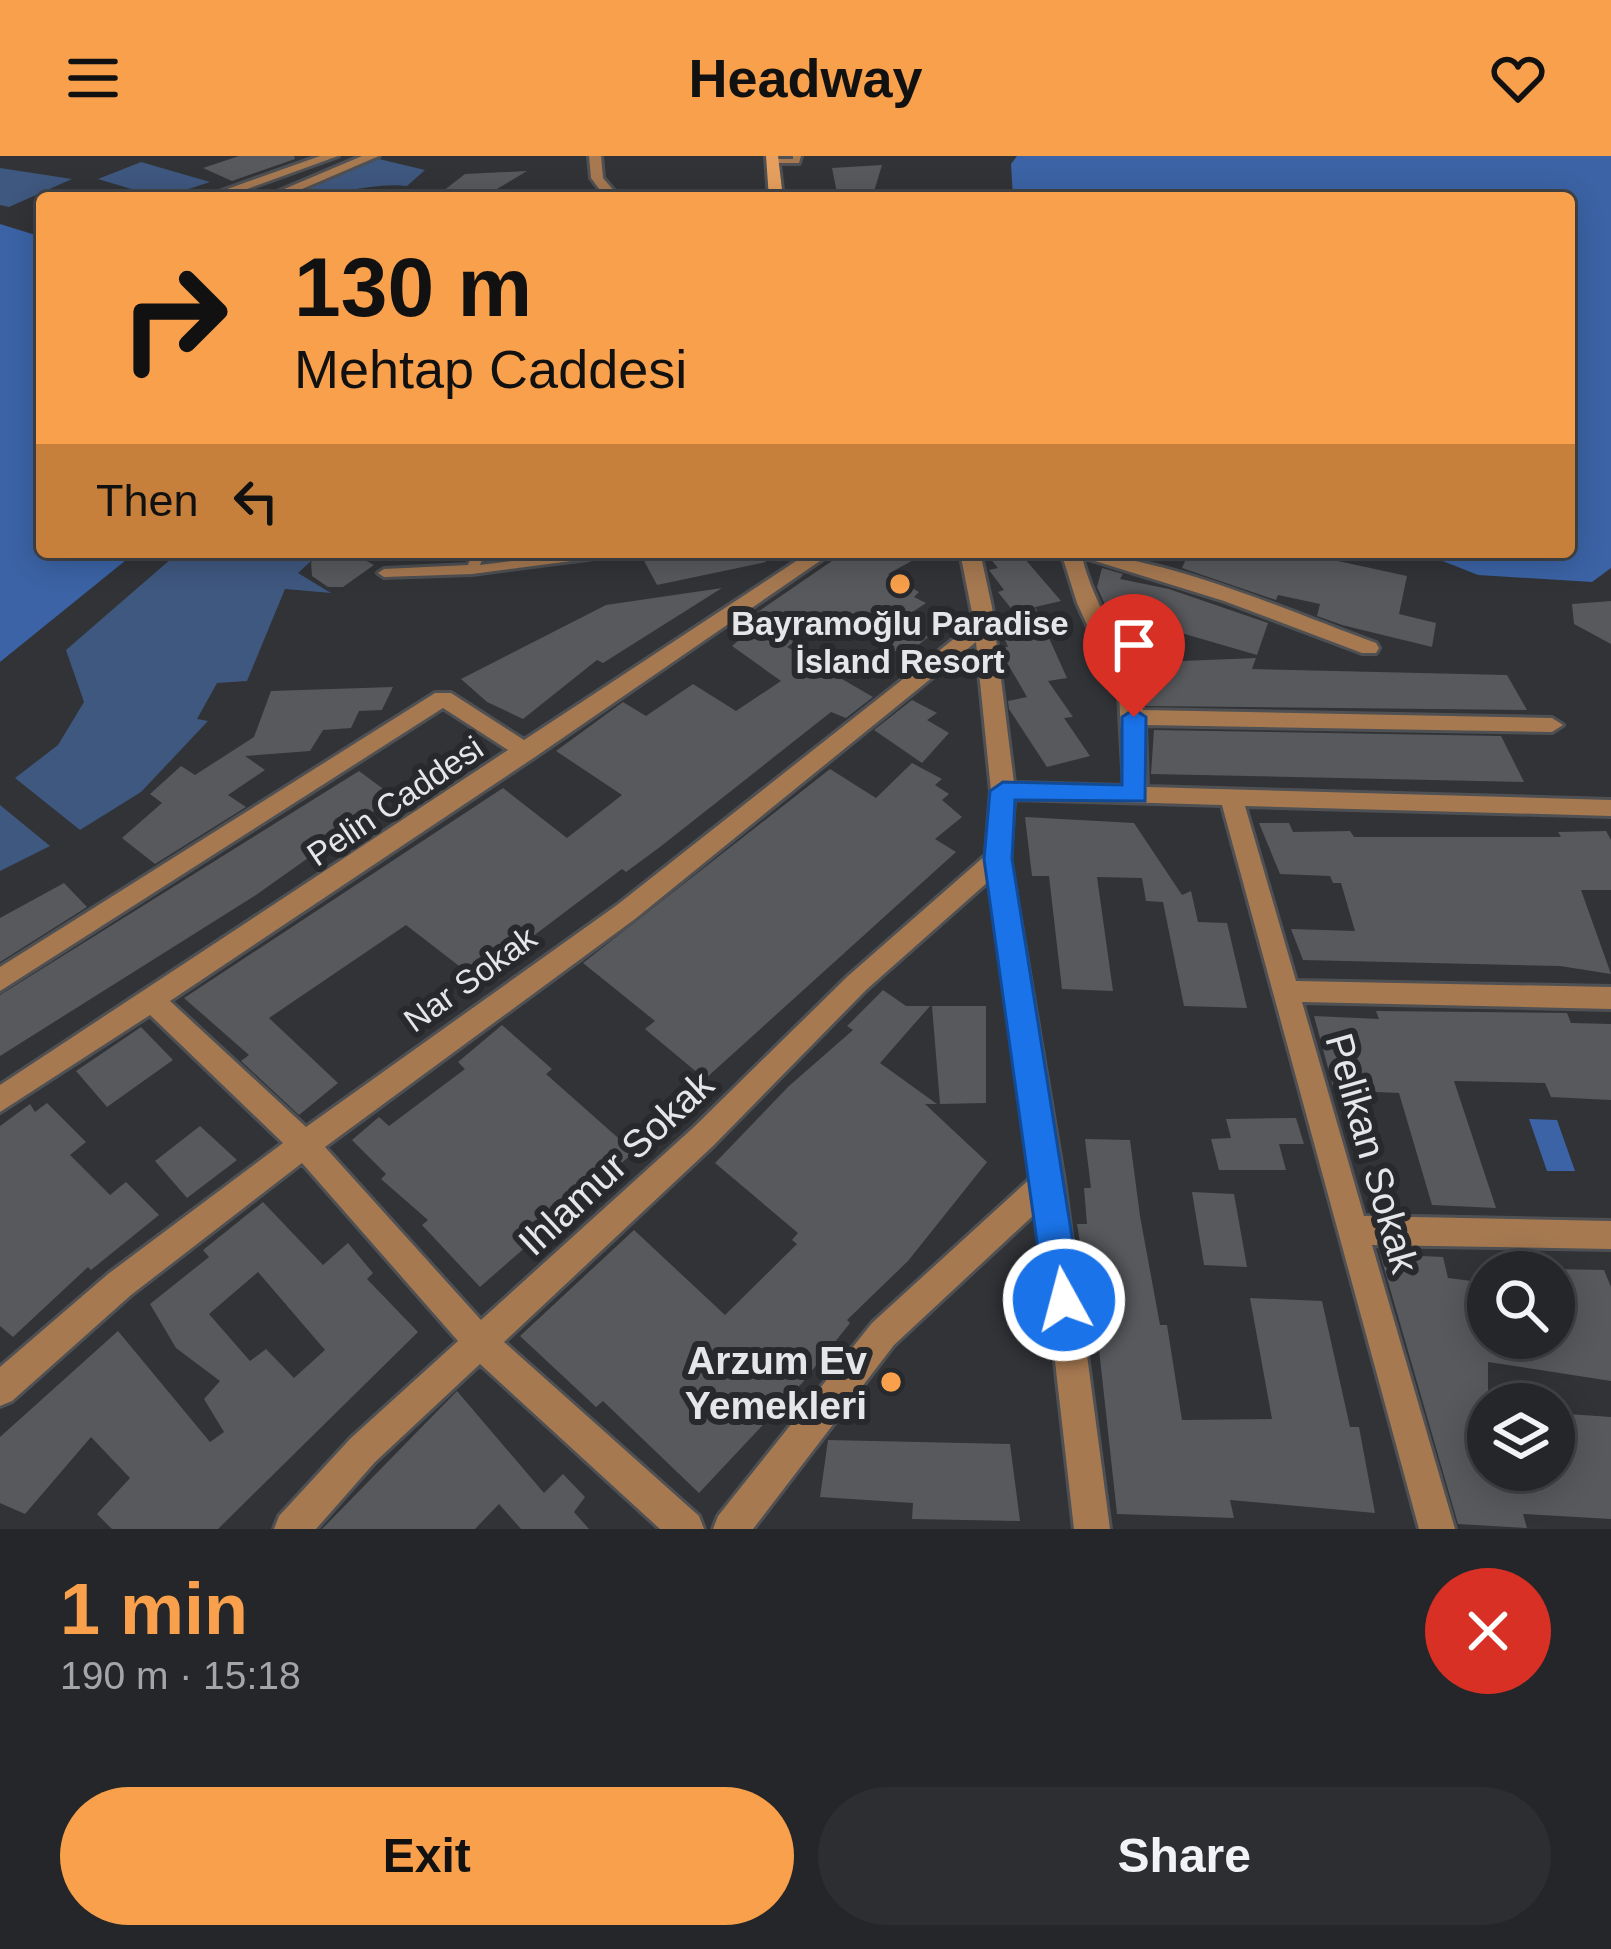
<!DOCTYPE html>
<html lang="en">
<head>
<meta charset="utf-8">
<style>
  :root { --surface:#252629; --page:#2d2e31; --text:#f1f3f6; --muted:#a3a5a8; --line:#424346; --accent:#f8a04b }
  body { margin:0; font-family:Helvetica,sans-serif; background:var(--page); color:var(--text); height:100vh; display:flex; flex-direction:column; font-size:45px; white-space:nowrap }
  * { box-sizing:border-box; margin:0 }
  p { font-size:39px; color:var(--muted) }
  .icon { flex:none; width:66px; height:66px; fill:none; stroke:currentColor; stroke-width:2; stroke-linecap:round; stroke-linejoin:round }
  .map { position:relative; height:1373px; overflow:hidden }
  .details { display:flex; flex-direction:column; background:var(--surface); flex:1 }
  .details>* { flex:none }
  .hud { position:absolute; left:36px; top:36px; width:1539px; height:366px; border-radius:12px; box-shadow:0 6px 30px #0003,0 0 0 3px var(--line); background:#f8a04b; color:#111; overflow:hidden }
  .buttons { position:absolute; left:1467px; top:1095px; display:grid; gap:24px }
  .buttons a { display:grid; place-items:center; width:108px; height:108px; border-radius:50%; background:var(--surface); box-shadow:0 6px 30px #0003,0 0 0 3px var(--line); font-size:60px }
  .pin { position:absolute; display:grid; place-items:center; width:102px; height:102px; color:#fff; margin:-123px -51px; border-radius:50% 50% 50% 0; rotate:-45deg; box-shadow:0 0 12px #0007 }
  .pin .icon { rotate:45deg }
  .me { position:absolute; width:132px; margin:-66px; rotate:353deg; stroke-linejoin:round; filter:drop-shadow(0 0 9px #0008) }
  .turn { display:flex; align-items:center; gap:42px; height:252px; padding:0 60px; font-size:54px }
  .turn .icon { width:156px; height:156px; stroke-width:2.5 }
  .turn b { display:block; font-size:84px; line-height:102px }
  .then { display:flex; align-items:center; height:114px; padding:0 60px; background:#0003; gap:24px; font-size:45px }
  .round { display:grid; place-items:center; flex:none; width:126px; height:126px; border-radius:63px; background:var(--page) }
  .head { display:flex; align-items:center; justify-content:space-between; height:204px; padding:0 60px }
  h1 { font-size:72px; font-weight:700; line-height:90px; color:var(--accent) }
  .button { display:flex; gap:24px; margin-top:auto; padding:24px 60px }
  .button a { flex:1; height:138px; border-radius:72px; background:var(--accent); color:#111; font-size:48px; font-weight:700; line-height:138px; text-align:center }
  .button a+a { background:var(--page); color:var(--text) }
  header { display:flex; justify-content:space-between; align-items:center; height:156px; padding:0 60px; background:var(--accent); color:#111; font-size:54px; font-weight:700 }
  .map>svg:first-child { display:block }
  .green { fill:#3f587f }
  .water { fill:#3b63a5 }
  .building { fill:#57595d; fill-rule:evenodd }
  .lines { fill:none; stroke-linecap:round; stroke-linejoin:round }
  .lane-casing { stroke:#4e5053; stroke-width:6 }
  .street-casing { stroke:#4e5053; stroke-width:6 }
  .secondary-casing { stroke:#4e5053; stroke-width:6 }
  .lane { fill:#a67951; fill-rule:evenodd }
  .street { fill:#a67951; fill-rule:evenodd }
  .secondary { fill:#e69f5e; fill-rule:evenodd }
  .route { fill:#1a73e8; stroke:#114b97; stroke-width:3 }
  .poi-dot { fill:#f8a04b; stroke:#27292d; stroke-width:4.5 }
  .labels { text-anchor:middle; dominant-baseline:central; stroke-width:12; stroke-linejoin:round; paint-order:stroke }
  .poi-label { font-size:33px; font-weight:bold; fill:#e4e6e8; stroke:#27292d }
  .street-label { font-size:33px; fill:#e4e6e8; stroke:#27292d }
  .near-street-label { font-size:39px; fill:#e4e6e8; stroke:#27292d }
  .near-poi-label { font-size:39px; font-weight:bold; fill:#e4e6e8; stroke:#27292d; text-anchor:end }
</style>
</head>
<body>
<header><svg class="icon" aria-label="menu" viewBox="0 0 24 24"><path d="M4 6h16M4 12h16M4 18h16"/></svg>Headway<svg class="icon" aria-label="heart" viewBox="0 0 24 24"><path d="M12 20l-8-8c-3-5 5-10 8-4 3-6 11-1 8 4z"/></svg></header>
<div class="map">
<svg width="1611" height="1373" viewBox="0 0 1611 1373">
  <rect width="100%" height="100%" fill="#313337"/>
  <path class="green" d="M379,3L425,14L407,30C371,26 326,42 284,42Z
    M141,6L210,26L161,42L98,23Z
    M0,12L72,23L9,51L0,49Z
    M179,396H321L298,417L331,437L285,433L247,525L217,527L197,563L208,565L141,636L80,674L15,622L58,589L84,546L66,494Z
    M0,649L50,690L0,715Z"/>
  <path class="water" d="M1017,0H1611V412L1592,426L1478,419L1420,396H1569V42H1013L1011,8Z
    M0,68L42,81V396H136L0,506Z
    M1529,963L1557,964L1575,1015H1547Z"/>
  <path class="building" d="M239,0H294L295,3L232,25L203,12Z
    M882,9L872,42H838L832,12Z
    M527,15L482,42H434L465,18Z
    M327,396H350L374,409L343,431H328L312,420L311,406Z
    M678,396H765L766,406L657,429L643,403Z
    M845,396H928L888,418L919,436L914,441L926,447L911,457L920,460L908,472L928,481L905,500L831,461L787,491L873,541L846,562L831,556L660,691L626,716L622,713L476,823L406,769L269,862L338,927L299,959L241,905L249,899L184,842L503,632L567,682L622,639L556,595L623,546L646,560L693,528L736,555L781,525L732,490L756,470L746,464Z
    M985,396H1019L1061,445L1035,451L1067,522L1048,525L1073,561L1064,562L1090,600L1047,611L1009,553L1008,545L1027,541L1002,498V491H1008L999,468L1022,466L998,436L1004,434L989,414L998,412Z
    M1189,396H1340L1338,405L1407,420L1399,458L1436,467L1432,491L1342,469L1317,460L1320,448L1278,439L1276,444L1182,412Z
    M1102,412L1123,418L1120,423L1169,433L1268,467L1257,499L1147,467L1151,458L1105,449L1097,431Z
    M722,432L603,507L597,504L523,563L487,546L461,523L606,449Z
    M1611,445V488L1574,468L1572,448Z
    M1256,502L1252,513L1507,519L1527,554L1146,550L1132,507Z
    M393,531L382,554L359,555L351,572L323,574L310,595L245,600L265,614L228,639L246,651L155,708L122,682L162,647L150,638L181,610L195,619L254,581L271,535Z
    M912,544L937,557L927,564L949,577L922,607L874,574Z
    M1154,574L1501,580L1524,626L1151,618Z
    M912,607L942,623L935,629L949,638L942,644L962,661L935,683L956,696L705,923L645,873L655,865L583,807L830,613L876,642Z
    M359,615L394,641L256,739L0,900V839Z
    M1025,661L1134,667L1182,739L1191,735L1198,766L1227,767L1247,852L1184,850L1163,746L1146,745L1142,722L1097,721L1113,835L1062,833L1049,720H1032Z
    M1259,667H1289L1293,676L1350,675L1354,681H1561L1558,676L1606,675L1611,684V734H1581L1611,818L1560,810L1303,804L1291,773L1355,775L1341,727H1333L1330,720L1280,718Z
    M64,727L87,751L0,806V762Z
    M883,834L906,850H930L880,907L937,948H925L987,1006L908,1105L847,1164L850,1167L803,1226L699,1337L603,1245L596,1251L520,1180L634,1074L725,1159L797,1088L792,1084L798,1077L715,1007L789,930L853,874L847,870Z
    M932,850H986V947L940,948Z
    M1376,855L1567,857L1571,867L1611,868V944L1551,941L1545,927L1454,925L1496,1052L1432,1049L1399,937L1334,934L1314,860L1379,863Z
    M502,869L552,913L546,918L634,996L480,1131L422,1069L428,1064L381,1023L386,1018L352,984L379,961L389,970L465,913L458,906Z
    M141,871L173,904L107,951L76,915Z
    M47,947L86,986L70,999L110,1039L126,1026L159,1059L91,1114L88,1111L13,1181L0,1170V970L30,948L35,956Z
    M1296,962L1304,988H1279L1286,1014H1219L1211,983L1231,982L1226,963Z
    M200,970L237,1004L187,1042L155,1005Z
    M1085,983L1130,984L1140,1060L1160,1169H1167L1182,1264L1272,1263L1250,1142L1322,1145L1350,1271H1359L1375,1357L1230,1344L1234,1362L1117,1358L1092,1129H1087L1077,1068H1087L1084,1032H1091Z
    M1192,1036L1234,1038L1247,1111L1204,1109Z
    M263,1046L323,1109L348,1087L373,1117L367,1123L418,1176L218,1373H112L97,1358L130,1322L91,1281L25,1358L0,1347V1281L118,1175L210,1286L224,1276L204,1243L220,1225L176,1192L150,1148L209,1101L203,1094ZM258,1116L325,1194L294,1222L266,1193L250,1205L209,1158Z
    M1380,1098L1443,1101L1448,1122L1488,1127V1182H1567L1554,1146V1113L1604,1114L1611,1131V1225L1488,1206V1314H1554V1257L1611,1261V1363L1523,1358L1527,1372L1458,1368Z
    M457,1235L544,1337L563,1318L585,1341L574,1356L589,1373H521L499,1348L475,1373H322Z
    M828,1284L1010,1288L1020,1365L912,1363L913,1347L820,1341Z"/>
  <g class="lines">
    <g class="lane-casing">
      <path id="lane" d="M793,0H801L799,7H771L767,5L771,3H793Z
        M473,396H485L480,409L584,396H616L610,400L472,418L384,421L378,417L384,413L468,409Z"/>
    </g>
    <g class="street-casing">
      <path id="street" d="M320,0H338L222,42H202Z
        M362,0H379L281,42H263Z
        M589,0H601L603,22L620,42H606L591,22Z
        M810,396H833L535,601L170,845L306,971L617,749L974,467L960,396H980L992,451L1014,627L1124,630L1119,539L1077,447L1061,396C1157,396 1285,454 1376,487L1379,492L1376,497H1362L1224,445L1082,401C1095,455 1132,500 1143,554L1552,562L1563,569L1552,576L1145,569L1147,631L1611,644V660L1245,650L1296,825L1611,831V853L1302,846L1364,1060L1611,1065V1093L1372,1089L1455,1373H1419L1222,649L1014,643L1010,703L1064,1025L1110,1373H1074L1038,1055L894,1189L753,1373H713L718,1360L872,1167L1033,1020L989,725L866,834L714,989L504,1186L699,1360L704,1373H660L480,1208L375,1306L316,1373H274L279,1360L351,1282L458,1185L302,1007L131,1139L12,1245L0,1250V1211L108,1118L283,987L150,859L0,956V929L508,594L443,552L0,835V811L435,537H451L524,584ZM976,486L991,635L986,699L848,820L694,971L481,1164L325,991L635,763Z"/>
    </g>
    <g class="secondary-casing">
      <path id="secondary" d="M766,0H778L783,42H769Z"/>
    </g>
    <use href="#lane" class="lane"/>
    <use href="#street" class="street"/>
    <use href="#secondary" class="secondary"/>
  </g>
  <path class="route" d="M1134,553L1146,561L1145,645L1015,644L1012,703L1082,1144L1076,1156L1064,1161L1051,1156L1045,1144L984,703L990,635L1003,626L1122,629V561Z"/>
  <g class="poi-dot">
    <circle cx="900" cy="428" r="12"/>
    <circle cx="891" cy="1226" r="12"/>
  </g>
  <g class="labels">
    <g class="poi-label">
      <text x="900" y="467">Bayramoğlu Paradise<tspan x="900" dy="38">İsland Resort</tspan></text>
    </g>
    <g class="street-label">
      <text transform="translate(395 645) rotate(-34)">Pelin Caddesi</text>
      <text transform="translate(470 823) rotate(-36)">Nar Sokak</text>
    </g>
    <g class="near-street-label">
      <text transform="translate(1372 997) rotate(74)">Pelikan Sokak</text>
      <text transform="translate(616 1007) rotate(-43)">Ihlamur Sokak</text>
    </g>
    <g class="near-poi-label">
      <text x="867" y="1204">Arzum Ev<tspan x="867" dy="45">Yemekleri</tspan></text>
    </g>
  </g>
</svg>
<div class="buttons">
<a><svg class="icon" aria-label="search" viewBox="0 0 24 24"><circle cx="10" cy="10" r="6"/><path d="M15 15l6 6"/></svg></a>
<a><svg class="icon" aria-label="layers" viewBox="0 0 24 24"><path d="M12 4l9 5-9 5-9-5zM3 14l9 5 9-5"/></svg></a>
</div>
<div class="pin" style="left:1134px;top:561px;background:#d93025"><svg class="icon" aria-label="arrive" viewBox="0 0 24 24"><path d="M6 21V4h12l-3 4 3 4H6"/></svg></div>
<svg class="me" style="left:1064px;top:1144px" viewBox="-20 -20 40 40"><circle r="17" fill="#1a73e8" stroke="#fff" stroke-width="3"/><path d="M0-11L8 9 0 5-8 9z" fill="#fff"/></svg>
<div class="hud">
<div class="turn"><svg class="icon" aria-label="right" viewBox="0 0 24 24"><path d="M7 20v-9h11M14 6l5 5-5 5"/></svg><div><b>130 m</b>Mehtap Caddesi</div></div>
<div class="then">Then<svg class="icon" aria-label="left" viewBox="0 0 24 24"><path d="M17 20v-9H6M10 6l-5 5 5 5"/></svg></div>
</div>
</div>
<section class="details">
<div class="head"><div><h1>1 min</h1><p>190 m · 15:18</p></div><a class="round" style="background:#d93025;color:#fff"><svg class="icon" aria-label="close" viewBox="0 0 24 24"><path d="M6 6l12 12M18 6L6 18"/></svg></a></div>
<div class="button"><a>Exit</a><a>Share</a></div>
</section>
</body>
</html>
